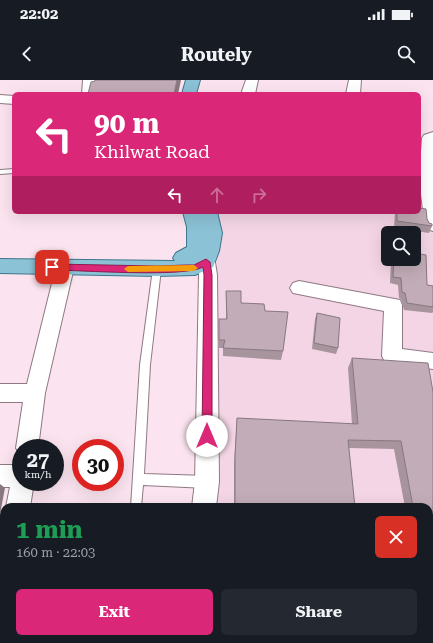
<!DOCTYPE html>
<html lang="en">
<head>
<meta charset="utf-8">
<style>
  :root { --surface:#171b24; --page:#242831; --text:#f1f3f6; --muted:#9ea1a6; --accent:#db2777 }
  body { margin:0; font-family:"Roboto Serif",serif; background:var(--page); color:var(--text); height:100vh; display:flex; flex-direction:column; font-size:15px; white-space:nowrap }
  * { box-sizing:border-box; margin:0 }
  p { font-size:13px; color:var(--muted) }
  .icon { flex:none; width:22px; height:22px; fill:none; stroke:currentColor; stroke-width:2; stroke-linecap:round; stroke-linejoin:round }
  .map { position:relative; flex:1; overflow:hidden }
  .side { position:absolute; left:0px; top:423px; width:433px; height:140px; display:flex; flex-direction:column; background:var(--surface); border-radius:12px 12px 0 0; box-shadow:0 4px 16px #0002 }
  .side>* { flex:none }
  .banner { position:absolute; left:12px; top:12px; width:409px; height:122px; border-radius:6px; box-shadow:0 4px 16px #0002; background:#db2777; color:#fff; overflow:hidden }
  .controls { position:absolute; left:381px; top:146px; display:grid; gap:8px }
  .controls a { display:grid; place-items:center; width:40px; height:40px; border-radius:6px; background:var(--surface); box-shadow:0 4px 16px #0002; font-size:20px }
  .speed { position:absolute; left:12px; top:359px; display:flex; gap:8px; font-size:20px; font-weight:700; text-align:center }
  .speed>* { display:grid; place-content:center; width:52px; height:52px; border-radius:50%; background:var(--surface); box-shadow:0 4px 16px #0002; line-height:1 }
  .speed small { font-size:10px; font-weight:400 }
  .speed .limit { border:6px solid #d22; background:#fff; color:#111 }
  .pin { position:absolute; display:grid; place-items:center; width:34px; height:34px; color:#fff; margin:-17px; border-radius:8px; box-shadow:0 2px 6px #0006 }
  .me { position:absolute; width:44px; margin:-22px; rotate:0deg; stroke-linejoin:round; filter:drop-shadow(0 0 3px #0008) }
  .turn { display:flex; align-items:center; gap:14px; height:84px; padding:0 16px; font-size:18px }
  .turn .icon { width:52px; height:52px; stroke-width:2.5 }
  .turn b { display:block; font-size:28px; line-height:34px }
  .lanes { display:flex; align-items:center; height:38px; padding:0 16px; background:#0003; justify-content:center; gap:20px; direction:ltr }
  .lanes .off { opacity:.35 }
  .round { display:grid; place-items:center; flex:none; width:42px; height:42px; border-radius:6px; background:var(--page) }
  .overview { display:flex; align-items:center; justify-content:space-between; height:68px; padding:0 16px }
  h1 { font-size:24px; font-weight:700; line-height:30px; color:#1e9e55 }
  .primary-button { display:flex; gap:8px; margin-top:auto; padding:8px 16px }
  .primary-button a { flex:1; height:46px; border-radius:6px; background:var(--accent); color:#fff; font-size:16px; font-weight:700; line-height:46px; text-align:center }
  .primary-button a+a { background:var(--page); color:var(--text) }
  .status { display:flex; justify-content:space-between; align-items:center; height:28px; padding:0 20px; background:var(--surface); direction:ltr }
  .status svg { height:11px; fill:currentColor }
  header { display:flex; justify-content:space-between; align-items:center; height:52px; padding:0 16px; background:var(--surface); font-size:18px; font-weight:700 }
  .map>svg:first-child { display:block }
  .built { fill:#f4d5e5; fill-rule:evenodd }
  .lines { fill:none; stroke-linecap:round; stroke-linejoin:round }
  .service-casing { stroke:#8e7983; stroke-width:2 }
  .minor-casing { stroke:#8e7983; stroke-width:2 }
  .primary-casing { stroke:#3e778d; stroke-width:2 }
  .service { fill:#fff; fill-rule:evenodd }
  .minor { fill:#fff; fill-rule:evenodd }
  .primary { fill:#8bc2d5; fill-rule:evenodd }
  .wall { fill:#a7949d }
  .shaded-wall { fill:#887880 }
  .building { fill:#c2acb7; stroke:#887880 }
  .route { fill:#db2777; stroke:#8e194d }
  .slow { fill:#f59e0b }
</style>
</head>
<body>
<div class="status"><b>22:02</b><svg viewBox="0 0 49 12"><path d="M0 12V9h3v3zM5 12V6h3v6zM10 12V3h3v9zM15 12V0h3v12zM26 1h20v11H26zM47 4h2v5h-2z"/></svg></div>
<header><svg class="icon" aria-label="back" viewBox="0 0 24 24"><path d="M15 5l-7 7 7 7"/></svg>Routely<svg class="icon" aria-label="search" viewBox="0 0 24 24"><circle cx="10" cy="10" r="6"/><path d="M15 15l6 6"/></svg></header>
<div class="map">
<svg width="433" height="563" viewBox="0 0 433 563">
  <rect width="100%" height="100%" fill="#fbe4ef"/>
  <path class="built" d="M419,99H427L433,145V563H189V559H429V427H204L207,402L217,184L220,160L219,138L215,132H419ZM388,153H414V179H388Z"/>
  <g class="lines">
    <g class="service-casing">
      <path id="service" d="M14,89V93L0,94V90Z
        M157,186L161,189L150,285L144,394L207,396L211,398L213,402L211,406L207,408L143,405L141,427H131L140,285L153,189Z"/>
    </g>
    <g class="minor-casing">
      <path id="minor" d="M83,0H95L96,14H82Z
        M246,0H258L255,14H241Z
        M349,0H361L360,14H346Z
        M0,15L14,16V24L0,23Z
        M433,52V151L427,149L425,145L419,99L422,58L424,55Z
        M206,176L212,177L215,182L217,195L219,402L216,427H192L195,402L199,195L197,182L200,177Z
        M65,180L71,182L74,187L45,313L38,368H21V376L16,368L23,322H0V304H27L56,187L59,182Z
        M299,201L400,220L402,225V269L433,273V289L392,284L385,282L382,276L384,231L293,213L290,208L293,203Z
        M0,385H21V402H34L30,427H6L10,407H0Z
        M175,559H203L202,563H174Z"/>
    </g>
    <g class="primary-casing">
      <path id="primary" d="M186,0H200L196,14H182Z
        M183,132H217L222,153L219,171L213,187L195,195L157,196L0,193V179L175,181L173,178L176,173L187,167V147Z"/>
    </g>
    <use href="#service" class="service"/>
    <use href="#minor" class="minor"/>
    <use href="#primary" class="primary"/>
  </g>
  <path class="wall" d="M395,132H419L427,139L429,143L432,146L429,153L394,148Z
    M391,179H414L427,205L433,206V232L432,233L404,230L401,219L399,218L398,205L390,203Z
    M226,211L241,223L265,231L283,271L281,280L223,276V268H219V239H226Z
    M317,233L338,268L336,274L312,269L315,239Z
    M352,278L433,312V541H429V427H405L394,369L349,368L355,427H234V384L237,338L352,344L348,288Z"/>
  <path class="shaded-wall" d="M177,0H181L178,14H174Z
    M0,404L5,408L0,434Z"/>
  <path class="building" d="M95,0H177L174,14H88L91,2L95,1Z
    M419,128L426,129L427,139L429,143L432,144V146L397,141V132H419Z
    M414,173L426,175L427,205L433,206V227L407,223L405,213L402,212L401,198L393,197L394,179H414Z
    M226,211H241V223L264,224L265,231L288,232L283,271L223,268L225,260H219V239H227Z
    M317,233L340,238L338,268L314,263Z
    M352,278L428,283L433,312V444L432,443L433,448V538H429V427H413L401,361L348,360L355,427H235V376L237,338L358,344Z
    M148,424L199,427H148Z"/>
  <path class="route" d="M206,179L210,182L212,195V356L211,359L207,361L204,359L202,356L204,195L203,187C183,198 80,190 52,190L48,187L52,184L157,186L186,185H194Z"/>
  <path class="slow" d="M194,185L198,188L194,191L128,192L124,189L128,186Z"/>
</svg>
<div class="controls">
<a><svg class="icon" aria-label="search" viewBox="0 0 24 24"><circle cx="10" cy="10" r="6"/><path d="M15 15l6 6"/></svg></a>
</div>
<div class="speed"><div>27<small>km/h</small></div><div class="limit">30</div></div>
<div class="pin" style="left:52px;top:187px;background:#d93025"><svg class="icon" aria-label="arrive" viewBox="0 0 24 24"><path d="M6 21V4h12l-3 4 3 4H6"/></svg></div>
<svg class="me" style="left:207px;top:356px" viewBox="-20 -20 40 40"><circle r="19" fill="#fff"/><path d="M0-13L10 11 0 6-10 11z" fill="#db2777"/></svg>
<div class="banner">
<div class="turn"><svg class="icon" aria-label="left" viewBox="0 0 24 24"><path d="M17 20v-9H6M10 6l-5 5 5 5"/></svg><div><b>90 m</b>Khilwat Road</div></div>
<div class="lanes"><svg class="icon" aria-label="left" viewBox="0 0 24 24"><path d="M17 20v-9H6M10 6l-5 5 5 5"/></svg><svg class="icon off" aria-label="ahead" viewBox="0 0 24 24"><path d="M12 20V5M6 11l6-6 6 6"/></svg><svg class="icon off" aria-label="right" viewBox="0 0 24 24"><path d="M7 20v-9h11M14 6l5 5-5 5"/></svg></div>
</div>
<section class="side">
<div class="overview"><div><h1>1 min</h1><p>160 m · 22:03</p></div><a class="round" style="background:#d93025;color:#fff"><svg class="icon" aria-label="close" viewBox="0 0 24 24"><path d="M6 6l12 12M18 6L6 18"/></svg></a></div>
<div class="primary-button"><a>Exit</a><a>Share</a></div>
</section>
</div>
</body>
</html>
